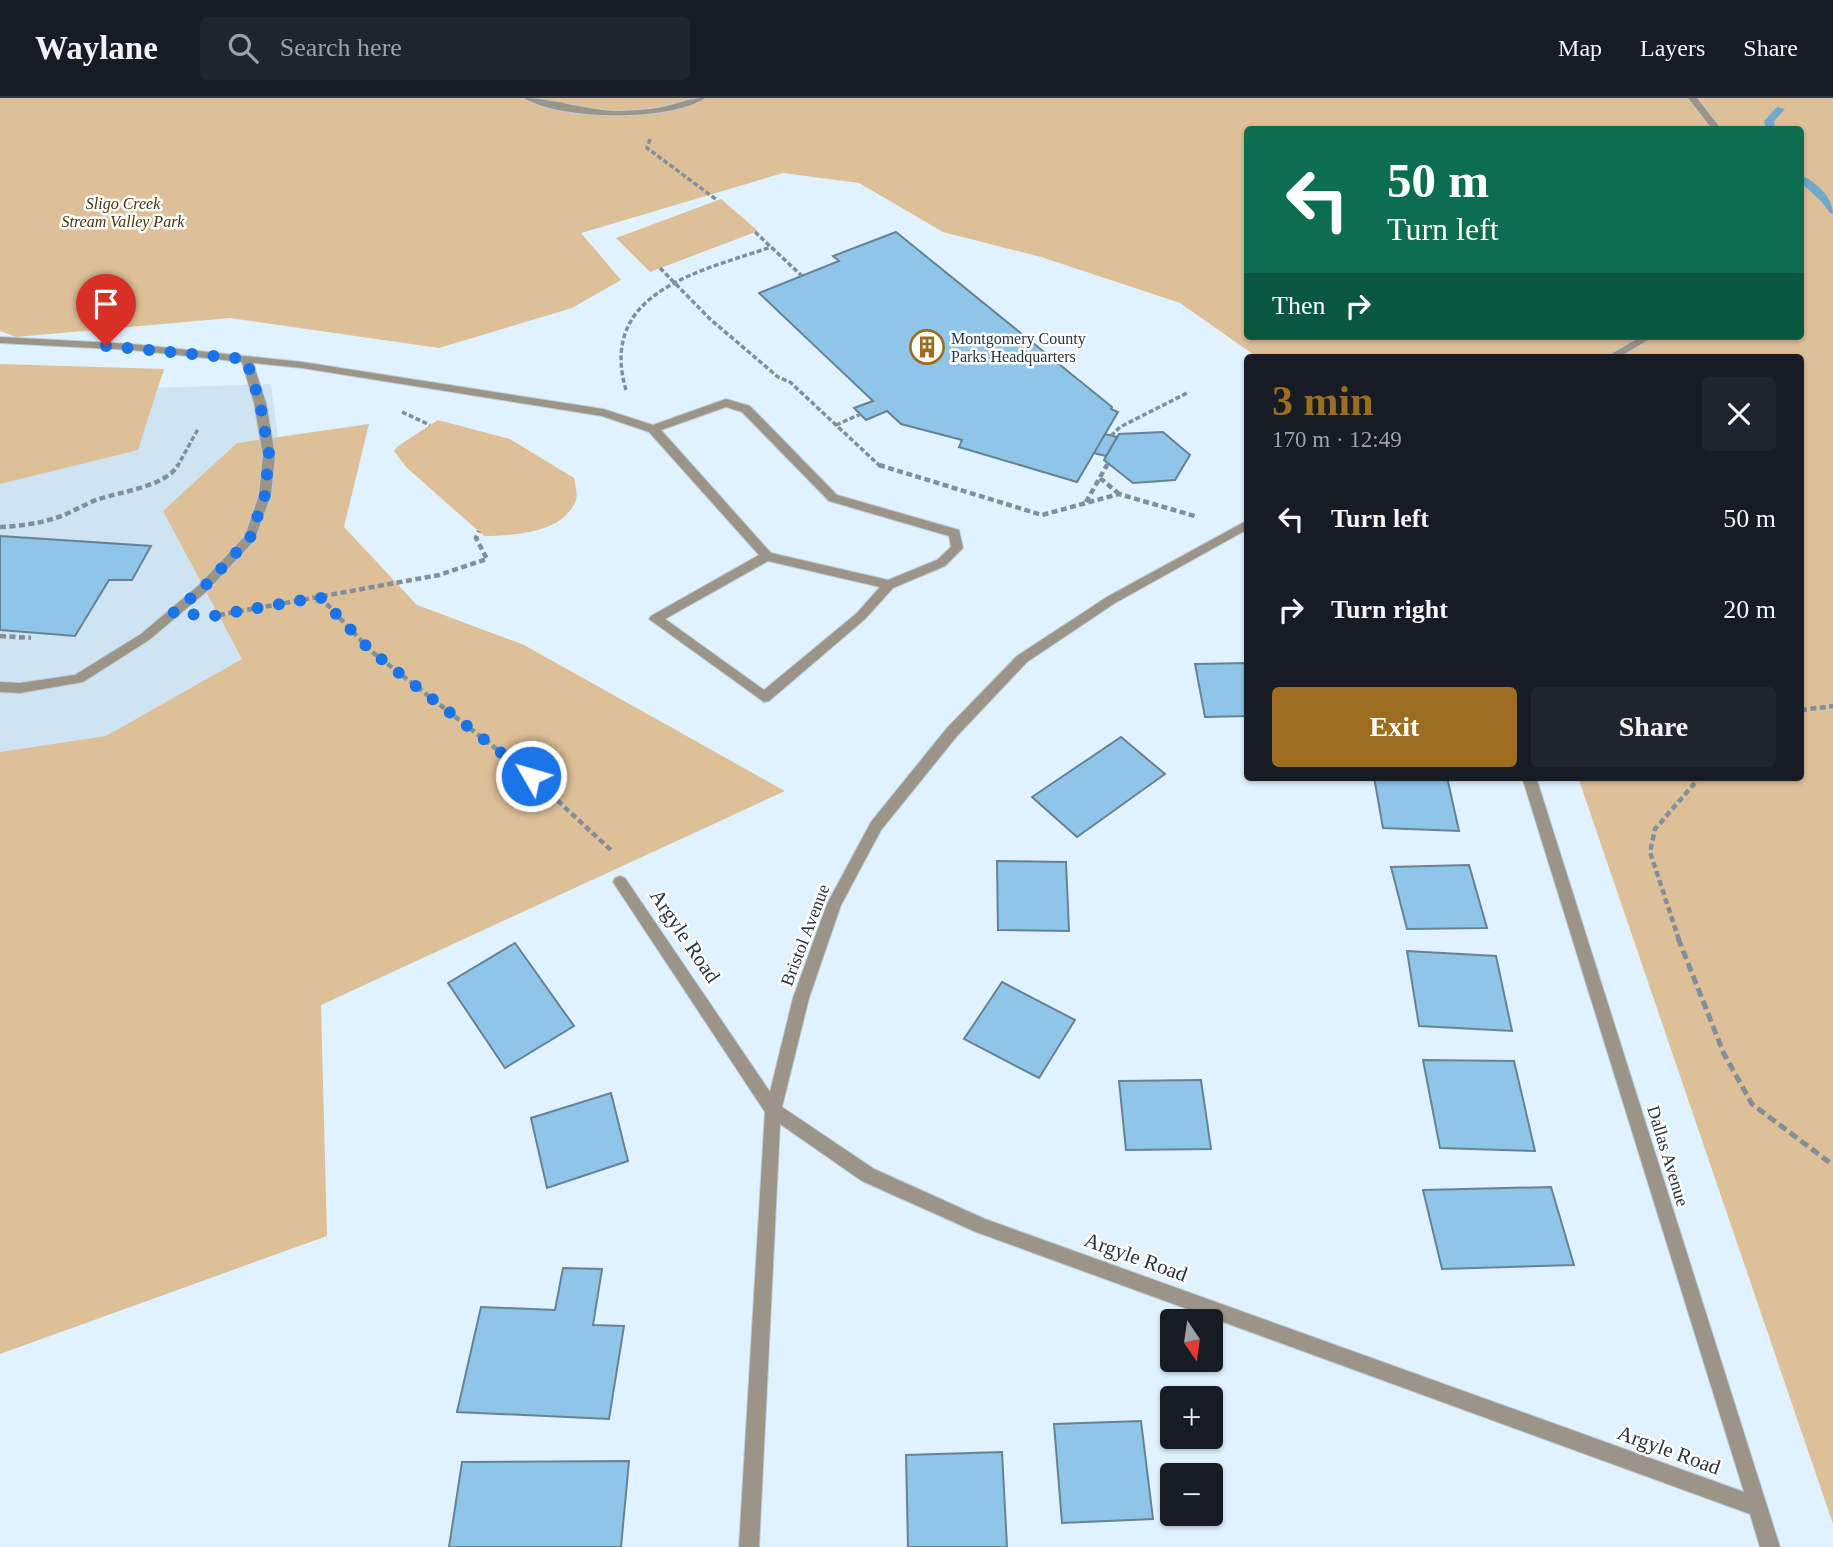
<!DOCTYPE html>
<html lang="en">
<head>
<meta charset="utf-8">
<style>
  :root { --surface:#171b24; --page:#20242c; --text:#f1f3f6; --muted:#9ea1a6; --line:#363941; --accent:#9c6d1f }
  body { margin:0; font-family:"Times New Roman",serif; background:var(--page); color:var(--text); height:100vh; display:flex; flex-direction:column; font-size:26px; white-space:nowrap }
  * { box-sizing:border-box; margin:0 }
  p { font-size:23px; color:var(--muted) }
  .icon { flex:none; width:38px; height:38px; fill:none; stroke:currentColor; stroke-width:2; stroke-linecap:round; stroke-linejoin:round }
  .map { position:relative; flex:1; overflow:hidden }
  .side { position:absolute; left:1244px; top:256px; width:560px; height:427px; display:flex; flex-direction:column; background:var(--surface); border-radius:7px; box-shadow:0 2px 5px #0004 }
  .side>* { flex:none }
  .top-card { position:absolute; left:1244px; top:28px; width:560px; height:214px; border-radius:7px; box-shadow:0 2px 5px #0004; background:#0b6e4f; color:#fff; overflow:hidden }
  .needle { width:46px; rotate:167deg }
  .tools { position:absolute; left:1160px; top:1211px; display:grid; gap:14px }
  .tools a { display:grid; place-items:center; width:63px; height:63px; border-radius:7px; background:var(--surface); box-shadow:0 2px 5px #0004; font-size:35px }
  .pin { position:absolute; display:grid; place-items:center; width:60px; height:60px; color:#fff; margin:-72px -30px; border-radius:50% 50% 50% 0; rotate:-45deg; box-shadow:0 0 7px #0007 }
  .pin .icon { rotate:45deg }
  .me { position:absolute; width:77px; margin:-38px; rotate:308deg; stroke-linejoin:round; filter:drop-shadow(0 0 5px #0008) }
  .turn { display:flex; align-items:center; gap:24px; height:147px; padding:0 28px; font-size:32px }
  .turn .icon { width:91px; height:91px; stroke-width:2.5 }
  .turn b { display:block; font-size:49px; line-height:60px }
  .then { display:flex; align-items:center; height:66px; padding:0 28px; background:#0003; gap:14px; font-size:26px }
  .round { display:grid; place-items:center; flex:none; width:74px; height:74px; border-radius:7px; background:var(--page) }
  .head { display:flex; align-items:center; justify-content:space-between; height:119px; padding:0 28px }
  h1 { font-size:42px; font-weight:600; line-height:52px; color:var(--accent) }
  .primary-button { display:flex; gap:14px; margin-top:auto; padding:14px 28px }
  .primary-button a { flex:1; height:80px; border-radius:7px; background:var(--accent); color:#fff; font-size:28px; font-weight:600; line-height:80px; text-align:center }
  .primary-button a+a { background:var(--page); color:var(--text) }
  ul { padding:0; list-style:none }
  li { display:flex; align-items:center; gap:21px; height:91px; padding:0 28px }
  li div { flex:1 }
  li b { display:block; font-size:26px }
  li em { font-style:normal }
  header { display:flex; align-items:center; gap:42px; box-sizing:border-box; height:98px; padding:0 35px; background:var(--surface); border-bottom:2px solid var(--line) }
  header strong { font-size:33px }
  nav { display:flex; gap:38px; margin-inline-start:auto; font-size:24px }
  .search { width:490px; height:63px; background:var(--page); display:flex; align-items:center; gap:18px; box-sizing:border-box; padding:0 24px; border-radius:7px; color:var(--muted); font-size:26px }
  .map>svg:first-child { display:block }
  .built { fill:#cee4f3 }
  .green { fill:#dec098; fill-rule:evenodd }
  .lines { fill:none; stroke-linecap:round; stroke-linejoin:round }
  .stream { fill:#72a8cb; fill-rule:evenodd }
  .building { fill:#8ec5e9; stroke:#668295; stroke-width:2 }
  .lane-casing { stroke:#bbccd8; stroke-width:2 }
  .street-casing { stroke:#bbccd8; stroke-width:2 }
  .path-far2 { stroke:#808f9a; stroke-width:3.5; stroke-dasharray:5 2.5; stroke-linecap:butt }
  .path-far1 { stroke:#808f9a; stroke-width:4.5; stroke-dasharray:6 3.5; stroke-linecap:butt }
  .path { stroke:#808f9a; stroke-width:5; stroke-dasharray:9 4.5; stroke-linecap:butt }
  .lane { fill:#9d9488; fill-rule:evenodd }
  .street { fill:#9d9488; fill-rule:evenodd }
  .route { stroke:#1a73e8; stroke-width:12; stroke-dasharray:0 21.6 }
  .labels { text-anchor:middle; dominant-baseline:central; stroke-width:5; stroke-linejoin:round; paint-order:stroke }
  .far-park-label { font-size:16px; font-style:italic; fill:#4b320a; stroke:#fff }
  .far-poi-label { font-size:16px; fill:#27333c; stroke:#fff; text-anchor:start }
  .street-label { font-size:18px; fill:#27333c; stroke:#fff }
  .near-street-label { font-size:21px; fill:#27333c; stroke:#fff }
</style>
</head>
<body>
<header>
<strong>Waylane</strong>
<div class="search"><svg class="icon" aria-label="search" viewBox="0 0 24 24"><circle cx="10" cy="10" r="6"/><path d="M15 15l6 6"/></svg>Search here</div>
<nav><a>Map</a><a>Layers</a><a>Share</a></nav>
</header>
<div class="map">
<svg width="1833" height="1449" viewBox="0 0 1833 1449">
  <rect width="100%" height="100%" fill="#e0f2ff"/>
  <path class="built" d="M271,286L318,646L0,758V295Z"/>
  <path class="green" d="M0,0H1833V1426L1578,679H1801V259H1257L1180,205L1041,159L943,134L859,85L783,75L581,135L621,182L572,210L439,250L230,220L16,239L0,233ZM1248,32H1801V238H1248Z
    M721,101L758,133L650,174L616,140Z
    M0,266L164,271L138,352L0,386Z
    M438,322L510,341L574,380C575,387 578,396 576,402C563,436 514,437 484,438L406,369L394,353L398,348Z
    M369,326L344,429L417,507L524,547L785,693L321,907L327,1138L0,1256V654L106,638L242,561L163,413L237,345Z"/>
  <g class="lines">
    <path class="stream" d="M1777,9L1785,11L1774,23L1775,32H1766L1764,23Z
      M1801,77C1816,84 1833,99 1833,116L1830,115L1821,103L1801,85Z"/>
  </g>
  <path class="building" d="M896,134L1112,309L1111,311L1118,314L1077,384L959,349L962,342L901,326L887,313L866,322L854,310L873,303L759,195L839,163L833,158Z
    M1163,334L1190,357L1175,382L1133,385L1104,362L1119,336Z
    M1105,336L1117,339L1106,358L1094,355Z
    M0,438L151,448L132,482H109L75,538L0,532Z
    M1248,565V618L1205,619L1195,566Z
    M1121,639L1165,676L1077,739L1032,699Z
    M1374,679H1447L1459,733L1383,730Z
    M997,763L1066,764L1069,833L998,832Z
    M1469,767L1487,830L1407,831L1391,769Z
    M515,845L574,928L505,970L448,885Z
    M1407,853L1496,858L1512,933L1419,928Z
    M1002,884L1075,922L1039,980L964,941Z
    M1423,962L1514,963L1535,1053L1440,1050Z
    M1201,982L1211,1051L1126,1052L1119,983Z
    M611,995L628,1063L547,1090L531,1020Z
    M1551,1089L1574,1167L1442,1171L1423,1092Z
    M563,1170L602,1171L593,1227L624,1228L609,1321L457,1314L481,1209L555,1212Z
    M1141,1323L1153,1421L1062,1425L1054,1326Z
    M1002,1354L1007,1449H908L906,1357Z
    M629,1363L621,1449H449L462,1364Z"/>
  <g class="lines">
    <g class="lane-casing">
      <path id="lane" d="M524,0C554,0 584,12 615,13C629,13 644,12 658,10C674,7 689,0 705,0C670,24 559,22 524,0Z
        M0,239L132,246L302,264L603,311L653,327L726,301L750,308L837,397L959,432L963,450L945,468L893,490L865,521L769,603L764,604L649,521L651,518L759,457L649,334L602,318L302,270L253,265L266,305L275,357L271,397L254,443L206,494L149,542L83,584L20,595L0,594V584L20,585L75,577L141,536L198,488L245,438L259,397L263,357L254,305L242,264L132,252L0,245ZM726,309L742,314L829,403L949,438L951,449L937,462L888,482L771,455L661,332ZM768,463L880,489L857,515L764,592L665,521Z"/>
    </g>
    <g class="street-casing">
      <path id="street" d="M1688,0H1697L1722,32H1713Z
        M1642,238H1655L1619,259H1606Z
        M1248,422V431L1115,505L1027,564L957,638L881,732L841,807L809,900L782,1009L874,1071L985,1121L1744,1394L1522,679H1536L1780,1449H1760L1750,1416L976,1134L862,1083L780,1026L759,1449H739L765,1014L613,784L615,780L620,778L625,780L770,994L793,900L827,806L871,724L947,630L1017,558L1107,499Z"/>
    </g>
    <path class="path-far2" d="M650,41L647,50L717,102
      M755,134L802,178
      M660,170L710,221L778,279L790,284L881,369
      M626,292C597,193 702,173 771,149
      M402,314L430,327
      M836,327L861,316
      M1111,338L1120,329L1189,294
      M177,369L198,331
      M1106,369L1108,365"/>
    <path class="path-far1" d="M879,367L1042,417L1119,396L1198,419
      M1100,380L1118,395
      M1086,404L1107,367
      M0,429C21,428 44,425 64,417C76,412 87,405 99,401C122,393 165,389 178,367
      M320,499L371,553L531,678L613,754
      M219,517L439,477L487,461L476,440L479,433
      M0,538L31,540
      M1801,612L1833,608
      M1679,842L1650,754L1655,731L1700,679"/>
    <path class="path" d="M1678,840L1724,956L1752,1006L1833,1067"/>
    <use href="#lane" class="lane"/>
    <use href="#street" class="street"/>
  </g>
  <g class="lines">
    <path class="route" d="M106,248L246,261L260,305L269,356L265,397L250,440L202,491L173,515L213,518L320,499L371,553L531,678"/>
  </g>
  <defs>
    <g id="building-ring" transform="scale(1.75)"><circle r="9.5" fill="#fff" stroke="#9c6d1f" stroke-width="1.5"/><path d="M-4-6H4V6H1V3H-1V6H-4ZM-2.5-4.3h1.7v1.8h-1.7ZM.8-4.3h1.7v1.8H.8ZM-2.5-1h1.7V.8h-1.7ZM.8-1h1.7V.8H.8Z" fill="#9c6d1f"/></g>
  </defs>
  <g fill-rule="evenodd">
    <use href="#building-ring" x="927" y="249"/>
  </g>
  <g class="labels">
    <g class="far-park-label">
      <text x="123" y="105">Sligo Creek<tspan x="123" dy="18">Stream Valley Park</tspan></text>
    </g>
    <g class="far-poi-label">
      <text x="951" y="240">Montgomery County<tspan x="951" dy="18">Parks Headquarters</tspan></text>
    </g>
    <g class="street-label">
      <text transform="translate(805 837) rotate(-69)">Bristol Avenue</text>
      <text transform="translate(1668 1058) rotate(73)">Dallas Avenue</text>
    </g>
    <g class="near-street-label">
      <text transform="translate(685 838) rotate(56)">Argyle Road</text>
      <text transform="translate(1136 1159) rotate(20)">Argyle Road</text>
      <text transform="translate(1669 1352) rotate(20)">Argyle Road</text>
    </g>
  </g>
</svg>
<div class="tools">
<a><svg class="needle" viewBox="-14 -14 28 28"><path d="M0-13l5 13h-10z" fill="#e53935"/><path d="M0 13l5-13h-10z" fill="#9ea1a6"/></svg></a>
<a>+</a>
<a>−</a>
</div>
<div class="pin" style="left:106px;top:248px;background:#d93025"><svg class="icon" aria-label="arrive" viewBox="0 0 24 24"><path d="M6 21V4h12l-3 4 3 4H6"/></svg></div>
<svg class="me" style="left:531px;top:678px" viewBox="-20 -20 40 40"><circle r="17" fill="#1a73e8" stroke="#fff" stroke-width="3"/><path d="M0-11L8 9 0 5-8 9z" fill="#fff"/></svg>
<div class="top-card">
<div class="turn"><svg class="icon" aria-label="left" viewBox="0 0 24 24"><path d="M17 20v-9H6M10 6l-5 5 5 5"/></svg><div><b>50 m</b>Turn left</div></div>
<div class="then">Then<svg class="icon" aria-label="right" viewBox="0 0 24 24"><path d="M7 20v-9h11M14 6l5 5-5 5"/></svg></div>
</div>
<section class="side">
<div class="head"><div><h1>3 min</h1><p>170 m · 12:49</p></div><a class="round"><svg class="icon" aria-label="close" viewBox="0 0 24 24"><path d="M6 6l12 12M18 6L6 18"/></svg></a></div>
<ul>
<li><svg class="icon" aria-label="left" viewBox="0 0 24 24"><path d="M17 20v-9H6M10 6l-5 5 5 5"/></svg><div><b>Turn left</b></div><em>50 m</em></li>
<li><svg class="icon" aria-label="right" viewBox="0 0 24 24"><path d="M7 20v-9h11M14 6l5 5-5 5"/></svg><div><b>Turn right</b></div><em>20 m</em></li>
</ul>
<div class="primary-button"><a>Exit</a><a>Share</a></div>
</section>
</div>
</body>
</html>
